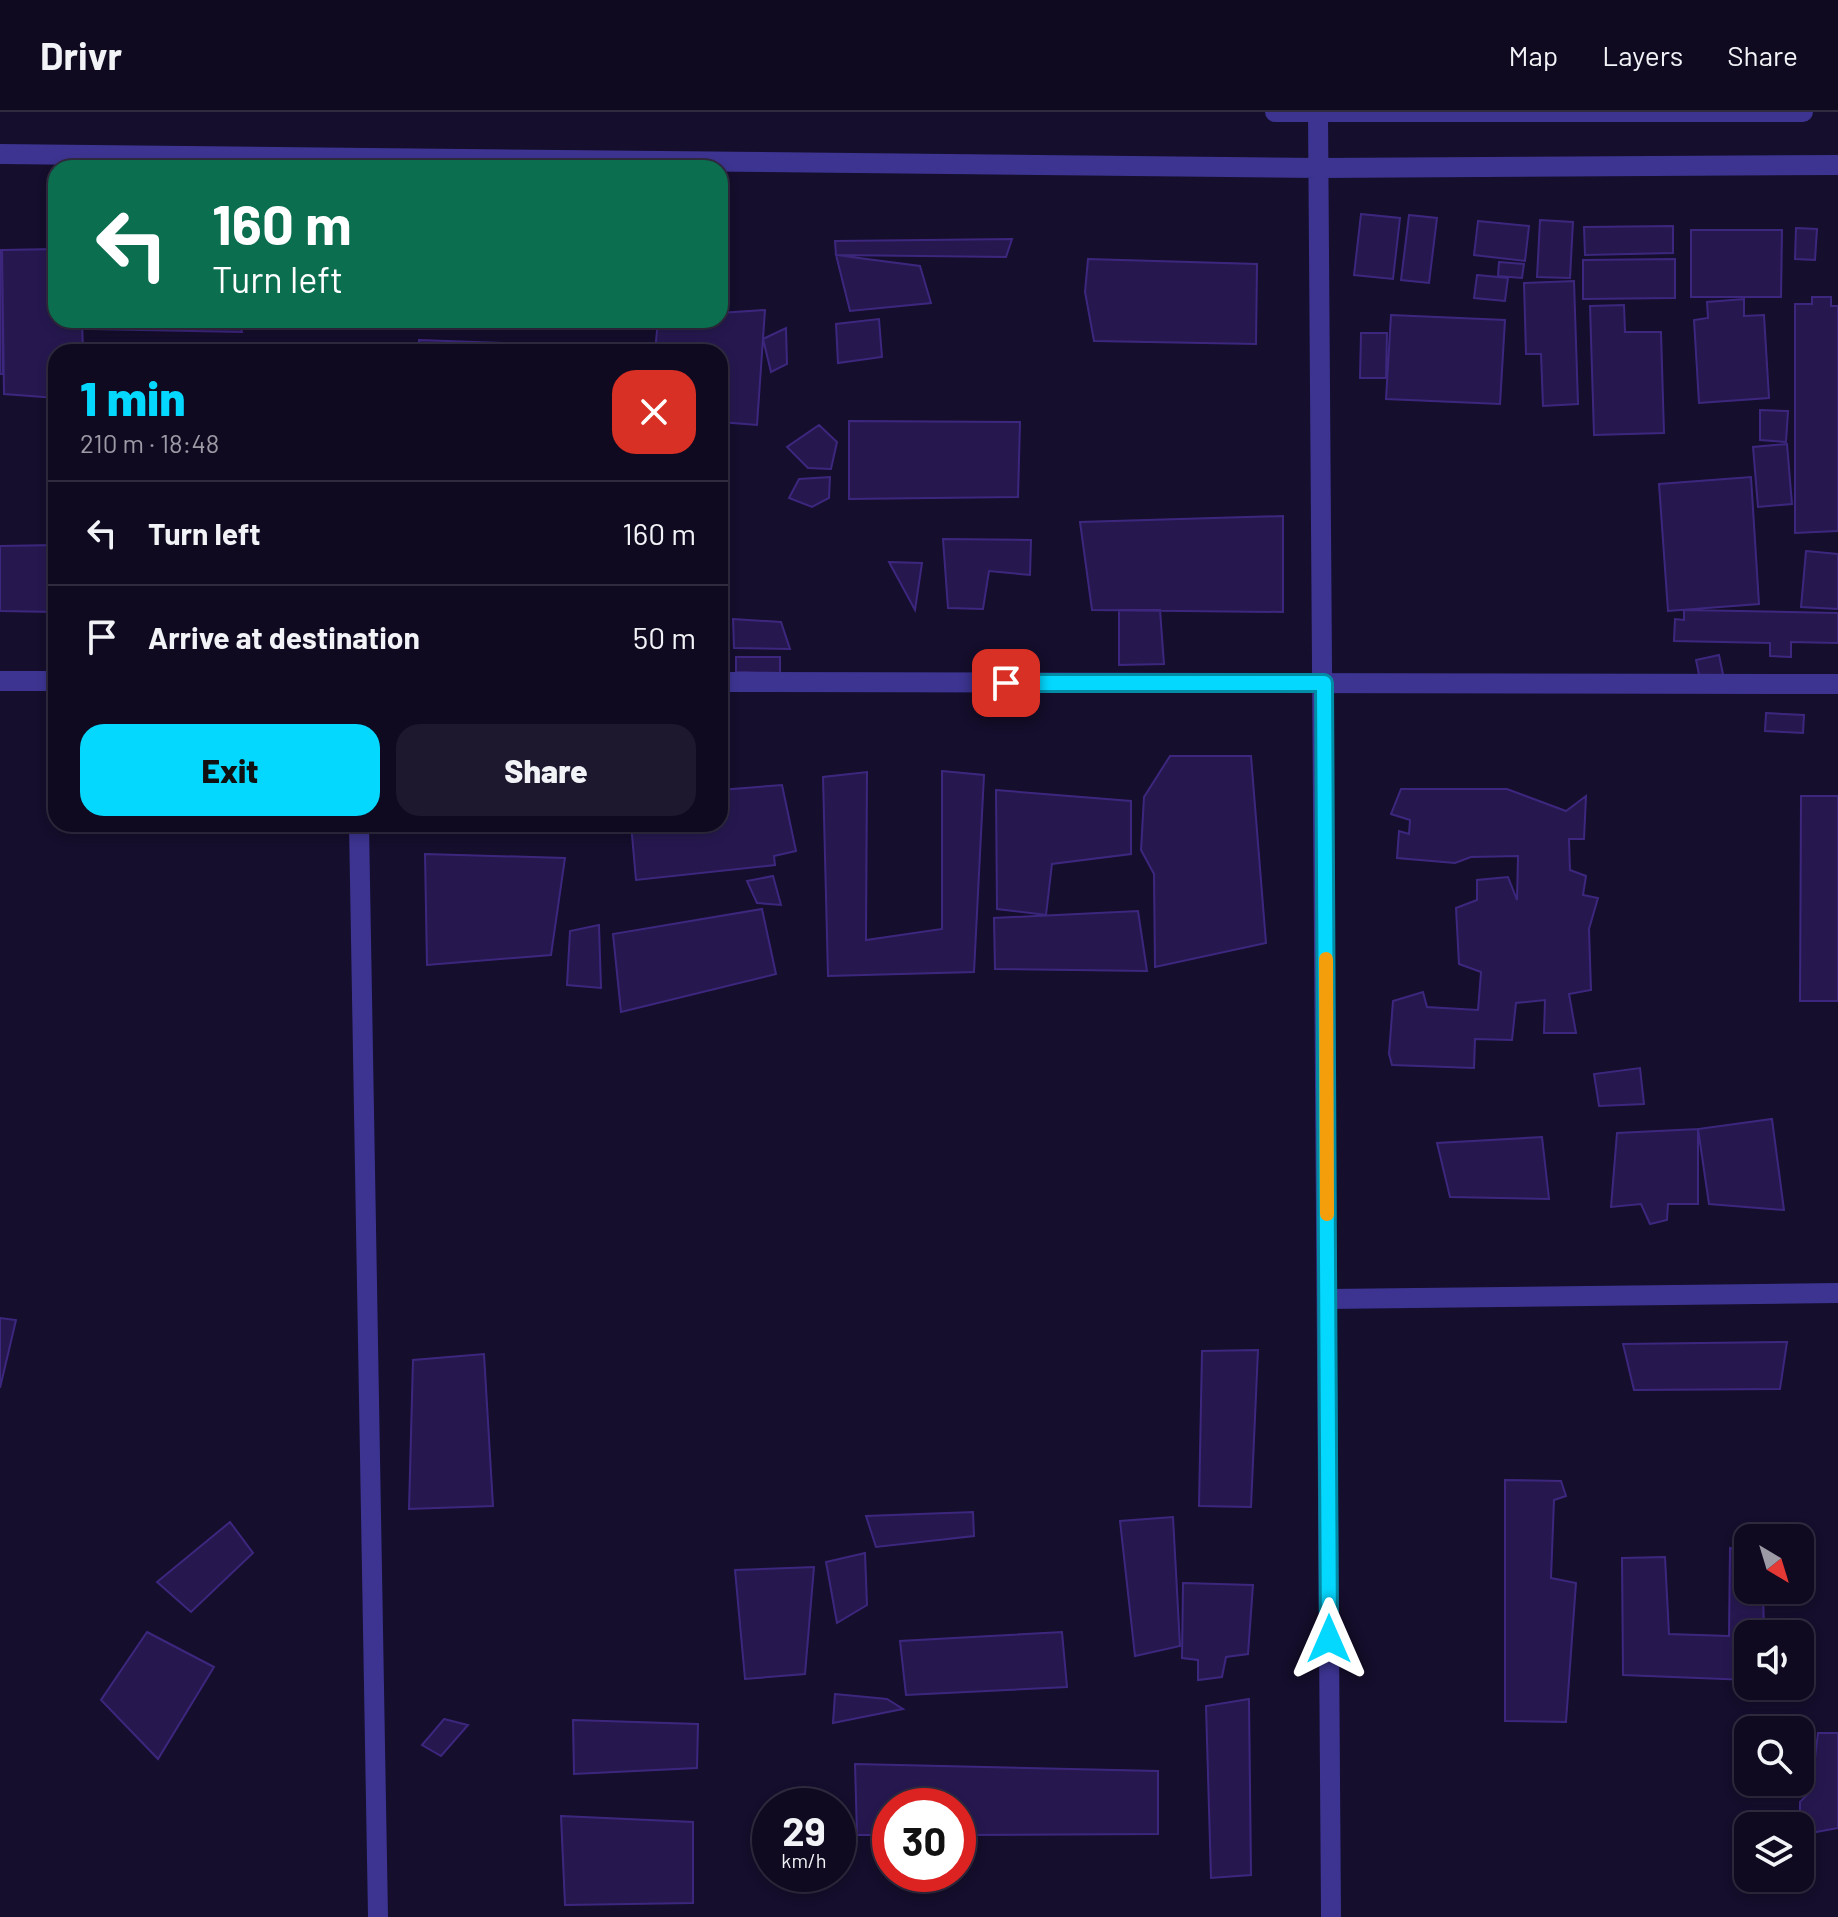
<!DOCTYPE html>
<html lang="en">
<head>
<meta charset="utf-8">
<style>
  :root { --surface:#100a21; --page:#1e182e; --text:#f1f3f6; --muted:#9c9aa5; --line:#302b3f; --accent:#05d8ff }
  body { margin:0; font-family:Barlow,sans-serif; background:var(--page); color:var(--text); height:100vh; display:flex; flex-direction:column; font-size:30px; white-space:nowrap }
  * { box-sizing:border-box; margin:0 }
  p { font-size:26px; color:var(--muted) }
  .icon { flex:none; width:44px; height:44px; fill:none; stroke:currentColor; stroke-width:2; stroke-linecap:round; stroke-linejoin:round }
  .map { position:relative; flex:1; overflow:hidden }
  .sheet { position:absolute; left:48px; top:232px; width:680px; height:488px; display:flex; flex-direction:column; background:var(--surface); border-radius:24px; box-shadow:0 4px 12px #0003,0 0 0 2px var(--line) }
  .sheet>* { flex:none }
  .banner { position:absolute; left:48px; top:48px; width:680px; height:168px; border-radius:24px; box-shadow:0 4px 12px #0003,0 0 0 2px var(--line); background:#0b6e4f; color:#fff; overflow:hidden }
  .needle { width:52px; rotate:142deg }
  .fabs { position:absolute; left:1734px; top:1412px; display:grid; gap:16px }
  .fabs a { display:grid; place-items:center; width:80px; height:80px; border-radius:16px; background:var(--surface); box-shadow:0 4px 12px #0003,0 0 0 2px var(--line); font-size:40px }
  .speed { position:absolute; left:752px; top:1676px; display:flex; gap:16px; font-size:40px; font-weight:700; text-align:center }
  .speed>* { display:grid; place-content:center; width:104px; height:104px; border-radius:50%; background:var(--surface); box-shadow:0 4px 12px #0003,0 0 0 2px var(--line); line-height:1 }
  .speed small { font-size:20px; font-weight:400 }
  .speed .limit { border:12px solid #d22; background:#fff; color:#111 }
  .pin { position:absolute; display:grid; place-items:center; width:68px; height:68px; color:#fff; margin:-34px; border-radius:16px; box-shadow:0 4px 12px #0006 }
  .me { position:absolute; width:88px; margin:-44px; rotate:0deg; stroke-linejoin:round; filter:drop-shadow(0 0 6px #0008) }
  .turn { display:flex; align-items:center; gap:28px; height:168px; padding:0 32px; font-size:36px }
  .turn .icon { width:104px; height:104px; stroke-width:2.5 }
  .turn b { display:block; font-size:56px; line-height:68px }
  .round { display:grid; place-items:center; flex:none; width:84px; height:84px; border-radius:24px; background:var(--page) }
  .summary { display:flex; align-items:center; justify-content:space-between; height:136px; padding:0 32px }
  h1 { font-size:48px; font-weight:800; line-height:60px; color:var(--accent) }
  .action { display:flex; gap:16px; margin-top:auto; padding:16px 32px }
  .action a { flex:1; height:92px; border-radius:24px; background:var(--accent); color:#111; font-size:32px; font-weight:800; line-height:92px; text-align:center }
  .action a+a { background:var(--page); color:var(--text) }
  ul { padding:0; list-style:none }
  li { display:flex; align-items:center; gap:24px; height:104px; padding:0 32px; border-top:2px solid var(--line) }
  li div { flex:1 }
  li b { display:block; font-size:30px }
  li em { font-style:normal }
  header { display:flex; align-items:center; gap:48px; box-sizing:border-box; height:112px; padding:0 40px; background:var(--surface); border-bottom:2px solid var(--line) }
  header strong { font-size:38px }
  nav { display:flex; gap:44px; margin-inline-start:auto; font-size:28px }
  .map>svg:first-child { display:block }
  .building { fill:#26184f; stroke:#3d277e; stroke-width:2 }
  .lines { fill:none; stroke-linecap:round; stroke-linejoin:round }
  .minor { stroke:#3c3490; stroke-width:20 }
  .route-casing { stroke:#038ca6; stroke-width:20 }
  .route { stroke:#05d8ff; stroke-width:14 }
  .slow { stroke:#f59e0b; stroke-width:14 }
</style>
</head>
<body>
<header>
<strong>Drivr</strong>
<nav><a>Map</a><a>Layers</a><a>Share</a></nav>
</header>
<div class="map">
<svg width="1838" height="1805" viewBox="0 0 1838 1805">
  <rect width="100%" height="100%" fill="#150e2c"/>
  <path class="building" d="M1361,102L1400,106L1393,167L1354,163Z
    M1409,103L1437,106L1429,171L1401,168Z
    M1540,108L1573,110L1570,166L1537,165Z
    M1478,109L1529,114L1525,149L1474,143Z
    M1673,114V141L1585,143L1584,115Z
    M1796,116L1817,117L1815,148L1795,147Z
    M1691,118H1782L1781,185H1691Z
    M1012,127L1006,145L836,143L835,129Z
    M56,137V208H82L83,240H56V286L4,282L2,138Z
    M0,138H2L3,262H0Z
    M836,143L920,154L931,191L850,199Z
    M1088,147L1257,152L1256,232L1094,229L1085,180Z
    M1675,147V186L1583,187V148Z
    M1499,150L1524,152L1522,166L1498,164Z
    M1477,163L1508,166L1505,189L1474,186Z
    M1574,169L1578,292L1543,294L1541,242H1526L1524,171Z
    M1812,185H1831V194H1838V419L1795,421V192H1812Z
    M1744,187V204L1764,203L1769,286L1699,291L1694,208L1708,206L1707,190Z
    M1624,193L1625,220H1661L1664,321L1594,323L1590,194Z
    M765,198L757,313L720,310V240H655L658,208H720V201Z
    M1391,203L1505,208L1500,292L1386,287Z
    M879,207L882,245L838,251L836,212Z
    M90,208H239L242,220L91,217Z
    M786,216L787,252L771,260L763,227Z
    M1361,221H1387L1386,266H1360Z
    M419,228L591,234L592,240H419Z
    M1760,298L1788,299L1786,330L1760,328Z
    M849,309L1020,310L1018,385L849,387Z
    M819,313L837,330L831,357L808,356L787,335Z
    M1787,332L1792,392L1758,395L1753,335Z
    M830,365L829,386L812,395L789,386L799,367Z
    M1751,365L1759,492L1668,499L1659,372Z
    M1283,404V500L1092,498L1080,410Z
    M943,427L1031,428L1030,463L989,459L983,497L948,496Z
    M56,433V500L0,499V434Z
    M1806,439L1838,442V497L1801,495Z
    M889,450L922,451L915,498Z
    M1119,498H1160L1164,552L1119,553Z
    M1684,498L1838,501V531L1791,530V545L1770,544V531L1674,529L1675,507L1684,508Z
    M733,507L781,510L790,537L734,536Z
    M1719,543L1724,567L1701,572L1696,548Z
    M736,545H780V561L736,560Z
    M1766,601L1804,603L1803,621L1765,619Z
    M1170,644H1251L1266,831L1155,855L1154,762L1141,738L1144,685Z
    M942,659L984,663L974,860L828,864L823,665L867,660L866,828L942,817Z
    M782,673L796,739L774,744L775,753L636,768L631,712H720V678Z
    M1401,677H1507L1566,699L1586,684L1584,727H1569L1570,758L1586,764L1583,783L1598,786L1589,817L1591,878L1569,882L1576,921H1544L1545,888L1516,891L1512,928L1475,927L1474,956L1392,953L1389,942L1393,889L1423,880L1427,895L1478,898L1481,860L1459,852L1456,796L1477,788V768L1508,765L1517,788L1518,744L1471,745L1455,751L1397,746L1399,719L1409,722L1410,708L1391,702Z
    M996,678L1131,689V742L1052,752L1046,803L997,797Z
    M1801,684H1838V889H1800Z
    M425,742L565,746L551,843L427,853Z
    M773,764L781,793L757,791L747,769Z
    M762,797L776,862L621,900L613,822Z
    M1138,799L1147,859L995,857L994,806Z
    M599,813L601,876L567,873L570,819Z
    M1640,956L1644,992L1599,994L1594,962Z
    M1772,1007L1784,1098L1709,1092L1698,1017Z
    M1698,1017V1092H1668L1667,1108L1650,1112L1641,1092L1611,1095L1617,1021Z
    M1542,1025L1549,1087L1450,1085L1437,1031Z
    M0,1206L16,1208L0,1276Z
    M1787,1230L1780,1277L1634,1278L1623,1232Z
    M1258,1238L1251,1395L1199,1394L1202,1239Z
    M484,1242L493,1394L409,1397L413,1248Z
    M1505,1368L1561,1369L1566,1384L1554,1388L1551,1466L1576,1471L1566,1610L1505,1609Z
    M973,1400L974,1424L876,1435L866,1404Z
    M1173,1405L1180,1534L1135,1544L1120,1409Z
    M230,1410L253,1441L191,1500L157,1470Z
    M1730,1436L1748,1441V1478H1763L1764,1522H1748V1568L1623,1563L1622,1446L1665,1445L1669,1522L1729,1524Z
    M865,1441L867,1493L837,1511L826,1450Z
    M814,1455L805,1562L745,1567L735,1458Z
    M1183,1471L1253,1473L1248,1542L1226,1545L1222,1565L1198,1568V1548L1182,1546Z
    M147,1520L214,1555L158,1647L101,1588Z
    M1062,1520L1067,1575L906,1583L900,1529Z
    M835,1582L887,1587L903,1597L833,1611Z
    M1249,1587L1251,1763L1211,1766L1206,1594Z
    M444,1607L468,1613L441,1644L422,1633Z
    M573,1608L698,1612L697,1656L574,1662Z
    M1818,1621H1838V1716L1800,1723V1690L1811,1679Z
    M855,1652L1158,1659V1722L958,1723V1694H890V1723H857Z
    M561,1704L693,1710V1791L565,1793Z"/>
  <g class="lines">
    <path class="minor" d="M1275,0H1803
      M1318,0L1331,1805
      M0,42L1319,56L1838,53
      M0,569H56
      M720,570L1838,572
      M359,712L378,1805
      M1327,1187L1838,1181"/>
  </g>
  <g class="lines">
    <g class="route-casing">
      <path id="route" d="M1006,571H1324L1329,1527"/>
    </g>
    <use href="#route" class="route"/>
    <path class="slow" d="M1326,847L1327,1102"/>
  </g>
</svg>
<div class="fabs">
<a><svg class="needle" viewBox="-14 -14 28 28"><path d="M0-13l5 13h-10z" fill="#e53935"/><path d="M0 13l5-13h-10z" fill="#9c9aa5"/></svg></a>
<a><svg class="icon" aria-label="sound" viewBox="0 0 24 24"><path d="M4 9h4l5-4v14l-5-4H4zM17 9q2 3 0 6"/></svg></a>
<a><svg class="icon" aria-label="search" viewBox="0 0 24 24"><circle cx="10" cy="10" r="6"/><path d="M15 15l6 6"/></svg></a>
<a><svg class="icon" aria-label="layers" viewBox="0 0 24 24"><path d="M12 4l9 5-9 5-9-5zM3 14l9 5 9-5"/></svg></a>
</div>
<div class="speed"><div>29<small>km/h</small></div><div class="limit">30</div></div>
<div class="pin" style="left:1006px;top:571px;background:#d93025"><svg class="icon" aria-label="arrive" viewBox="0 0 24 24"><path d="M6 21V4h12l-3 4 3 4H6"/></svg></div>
<svg class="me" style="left:1329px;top:1527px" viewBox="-20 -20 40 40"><path d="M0-17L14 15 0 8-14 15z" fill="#05d8ff" stroke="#fff" stroke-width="4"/></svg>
<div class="banner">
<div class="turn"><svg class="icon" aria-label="left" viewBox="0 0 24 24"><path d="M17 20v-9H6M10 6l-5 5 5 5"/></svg><div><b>160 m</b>Turn left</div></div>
</div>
<section class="sheet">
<div class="summary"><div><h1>1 min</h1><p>210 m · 18:48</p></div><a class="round" style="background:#d93025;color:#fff"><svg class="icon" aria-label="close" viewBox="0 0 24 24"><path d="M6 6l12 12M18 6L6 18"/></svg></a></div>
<ul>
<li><svg class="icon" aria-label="left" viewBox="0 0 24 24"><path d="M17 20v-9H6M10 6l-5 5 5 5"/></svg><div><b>Turn left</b></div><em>160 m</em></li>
<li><svg class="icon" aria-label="arrive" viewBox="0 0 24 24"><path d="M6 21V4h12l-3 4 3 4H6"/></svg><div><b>Arrive at destination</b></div><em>50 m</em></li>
</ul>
<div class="action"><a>Exit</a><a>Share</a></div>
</section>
</div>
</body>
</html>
